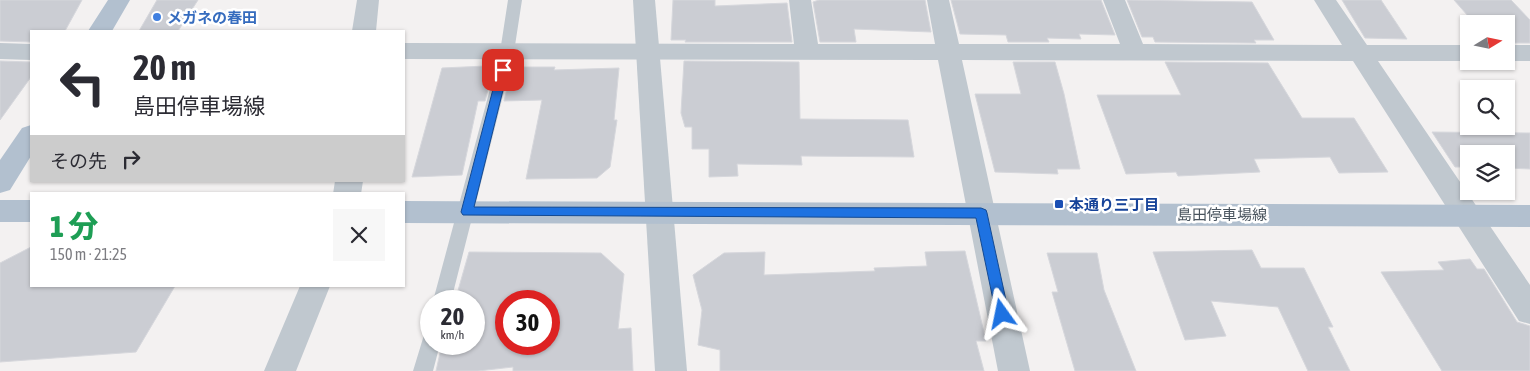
<!DOCTYPE html>
<html lang="ja">
<head>
<meta charset="utf-8">
<style>
  :root { --surface:#fff; --page:#f7f7f7; --text:#2b2b33; --muted:#7c7c81 }
  body { margin:0; font-family:"Asap Condensed","Noto Sans JP",sans-serif; background:var(--page); color:var(--text); height:100vh; display:flex; flex-direction:column; font-size:19px; white-space:nowrap }
  * { box-sizing:border-box; margin:0 }
  p { font-size:16px; color:var(--muted) }
  .icon { flex:none; width:28px; height:28px; fill:none; stroke:currentColor; stroke-width:2; stroke-linecap:round; stroke-linejoin:round }
  .map { position:relative; flex:1; overflow:hidden }
  .details { position:absolute; left:30px; top:192px; width:375px; height:95px; display:flex; flex-direction:column; background:var(--surface); border-radius:0px; box-shadow:0 1px 4px #0004 }
  .details>* { flex:none }
  .banner { position:absolute; left:30px; top:30px; width:375px; height:152px; border-radius:0px; box-shadow:0 1px 4px #0004; background:#fff; color:var(--text); overflow:hidden }
  .needle { width:32px; rotate:80deg }
  .fabs { position:absolute; left:1460px; top:15px; display:grid; gap:10px }
  .fabs a { display:grid; place-items:center; width:55px; height:55px; border-radius:0px; background:var(--surface); box-shadow:0 1px 4px #0004; font-size:25px }
  .speed { position:absolute; left:420px; top:290px; display:flex; gap:10px; font-size:25px; font-weight:700; text-align:center }
  .speed>* { display:grid; place-content:center; width:65px; height:65px; border-radius:50%; background:var(--surface); box-shadow:0 1px 4px #0004; line-height:1 }
  .speed small { font-size:12px; font-weight:400 }
  .speed .limit { border:8px solid #d22; background:#fff; color:#111 }
  .pin { position:absolute; display:grid; place-items:center; width:42px; height:42px; color:#fff; margin:-21px; border-radius:10px; box-shadow:0 2px 8px #0006 }
  .me { position:absolute; width:55px; margin:-28px; rotate:348deg; stroke-linejoin:round; filter:drop-shadow(0 0 4px #0008) }
  .turn { display:flex; align-items:center; gap:18px; height:105px; padding:0 20px; font-size:22px }
  .turn .icon { width:65px; height:65px; stroke-width:2.5 }
  .turn b { display:block; font-size:35px; line-height:42px }
  .then { display:flex; align-items:center; height:48px; padding:0 20px; background:#0003; gap:10px; font-size:19px }
  .round { display:grid; place-items:center; flex:none; width:52px; height:52px; border-radius:0px; background:var(--page) }
  .overview { display:flex; align-items:center; justify-content:space-between; height:85px; padding:0 20px }
  h1 { font-size:30px; font-weight:800; line-height:38px; color:#1e9e55 }
  .map>svg:first-child { display:block }
  .building { fill:#cbcdd3; stroke:#d6d7dc; fill-rule:evenodd }
  .lines { fill:none; stroke-linecap:round; stroke-linejoin:round }
  .service { fill:#c0c8cf; fill-rule:evenodd }
  .minor { fill:#c0c8cf; fill-rule:evenodd }
  .tertiary { fill:#c0c8cf; fill-rule:evenodd }
  .primary { fill:#b2c0cf; fill-rule:evenodd }
  .route { fill:#1e72e1; stroke:#144a92 }
  .shop-dot { fill:#3f7fe0; stroke:#fff; stroke-width:2 }
  .transit-dot { fill:#1a4fb4; stroke:#fff; stroke-width:2 }
  .labels { text-anchor:middle; dominant-baseline:central; stroke-width:5; stroke-linejoin:round; paint-order:stroke }
  .shop-label { font-size:15px; font-weight:bold; fill:#366cbe; stroke:#fff; text-anchor:start }
  .transit-label { font-size:15px; font-weight:bold; fill:#164399; stroke:#fff; text-anchor:start }
  .street-label { font-size:15px; fill:#49545e; stroke:#fff }
</style>
</head>
<body>
<div class="map">
<svg width="1530" height="371" viewBox="0 0 1530 371">
  <rect width="100%" height="100%" fill="#f3f1f1"/>
  <path class="building" d="M0,0H82L65,31H31V42L0,41Z
    M157,0H198L178,31H139Z
    M673,0H715V6L787,3L792,42H685L686,40H671Z
    M819,0H925L931,32L854,29L856,42H820L813,2Z
    M951,0H1101L1115,35L1079,34L1081,39L1047,38L1049,42H1008L1006,35L960,34Z
    M1127,0L1252,2L1274,40H1254L1256,43L1155,42L1153,37H1142Z
    M1342,0H1381L1407,39L1365,38Z
    M1454,0H1511L1530,20V43H1506V24H1475Z
    M0,61L31,62V77L0,120Z
    M684,61L799,62L800,119L908,120L914,157L801,156L802,165L737,164L738,176L709,177V149H692V127H685L681,113Z
    M1013,62H1055L1064,94L1080,169H1057L1058,174L995,172L975,94H1021Z
    M1165,62L1268,63L1302,118H1354L1388,172L1339,173L1330,157L1254,159L1260,172L1178,176L1176,172L1126,174L1097,95H1181Z
    M486,66L494,67L485,101H478L462,175L412,177L442,68Z
    M512,67H555L554,70L619,68L614,120H617L610,167L597,178L526,179L542,100L504,101Z
    M1432,132L1530,133V169L1506,168V154H1469V167H1455Z
    M31,247V286H175L136,352L0,362V263Z
    M1252,250L1261,268H1304L1333,327H1328L1350,371H1308L1278,307L1211,301L1226,336L1185,340L1153,252Z
    M965,251L986,341H976L984,371H720V350L698,345L702,310L693,275L724,253L765,252L764,275L875,271L874,268L927,266L925,252Z
    M469,252L601,253L624,274L618,329L631,328L633,371H513V367L478,371H436L442,344H474V301H455ZM506,301H549V344H506Z
    M1047,253H1097L1104,290L1136,371H1075L1052,292H1058Z
    M1470,259L1477,269H1484L1517,322L1530,326V371H1442L1381,272L1444,270L1438,262Z"/>
  <g class="lines">
    <path class="service" d="M508,0H522L514,52L451,301H433L500,52Z
      M431,333V344H440L433,371H413L424,335Z"/>
    <path class="minor" d="M357,0H379L376,31H352Z
      M789,0H811L818,44H935L927,0H949L959,44H1120L1103,0H1125L1143,44L1342,45L1314,0H1336L1367,45H1469V61H1378L1530,285V324L1519,321L1353,61L962,60L1030,371H998L938,60L404,59V43L794,44Z
      M0,43L31,44V60L0,59Z
      M1506,45H1530V61H1506Z
      M335,181H363L361,194H333Z
      M300,286H330L296,371H264Z"/>
    <path class="tertiary" d="M633,0H655L687,371H655Z"/>
    <path class="primary" d="M108,0H130L112,31H88Z
      M31,125V156L10,190L0,193V160L22,128Z
      M0,200H31V222H0Z
      M404,201L1530,205V227L404,223Z"/>
  </g>
  <path class="route" d="M503,66L508,70L474,207L981,208L986,210L987,213L1009,314L1007,318L1002,319L998,318L996,314L976,218L463,215L461,212L498,70Z"/>
  <circle class="shop-dot" cx="157" cy="17" r="5"/>
  <rect class="transit-dot" x="1054" y="199" width="10" height="10" rx="2.5"/>
  <g class="labels">
    <g class="shop-label">
      <text x="167" y="17">メガネの春田</text>
    </g>
    <g class="transit-label">
      <text x="1069" y="204">本通り三丁目</text>
    </g>
    <g class="street-label">
      <text x="1222" y="214">島田停車場線</text>
    </g>
  </g>
</svg>
<div class="fabs">
<a><svg class="needle" viewBox="-14 -14 28 28"><path d="M0-13l5 13h-10z" fill="#e53935"/><path d="M0 13l5-13h-10z" fill="#7c7c81"/></svg></a>
<a><svg class="icon" aria-label="search" viewBox="0 0 24 24"><circle cx="10" cy="10" r="6"/><path d="M15 15l6 6"/></svg></a>
<a><svg class="icon" aria-label="layers" viewBox="0 0 24 24"><path d="M12 4l9 5-9 5-9-5zM3 14l9 5 9-5"/></svg></a>
</div>
<div class="speed"><div>20<small>km/h</small></div><div class="limit">30</div></div>
<div class="pin" style="left:503px;top:70px;background:#d93025"><svg class="icon" aria-label="arrive" viewBox="0 0 24 24"><path d="M6 21V4h12l-3 4 3 4H6"/></svg></div>
<svg class="me" style="left:1002px;top:314px" viewBox="-20 -20 40 40"><path d="M0-17L14 15 0 8-14 15z" fill="#1e72e1" stroke="#fff" stroke-width="4"/></svg>
<div class="banner">
<div class="turn"><svg class="icon" aria-label="left" viewBox="0 0 24 24"><path d="M17 20v-9H6M10 6l-5 5 5 5"/></svg><div><b>20 m</b>島田停車場線</div></div>
<div class="then">その先<svg class="icon" aria-label="right" viewBox="0 0 24 24"><path d="M7 20v-9h11M14 6l5 5-5 5"/></svg></div>
</div>
<section class="details">
<div class="overview"><div><h1>1 分</h1><p>150 m · 21:25</p></div><a class="round"><svg class="icon" aria-label="close" viewBox="0 0 24 24"><path d="M6 6l12 12M18 6L6 18"/></svg></a></div>
</section>
</div>
</body>
</html>
